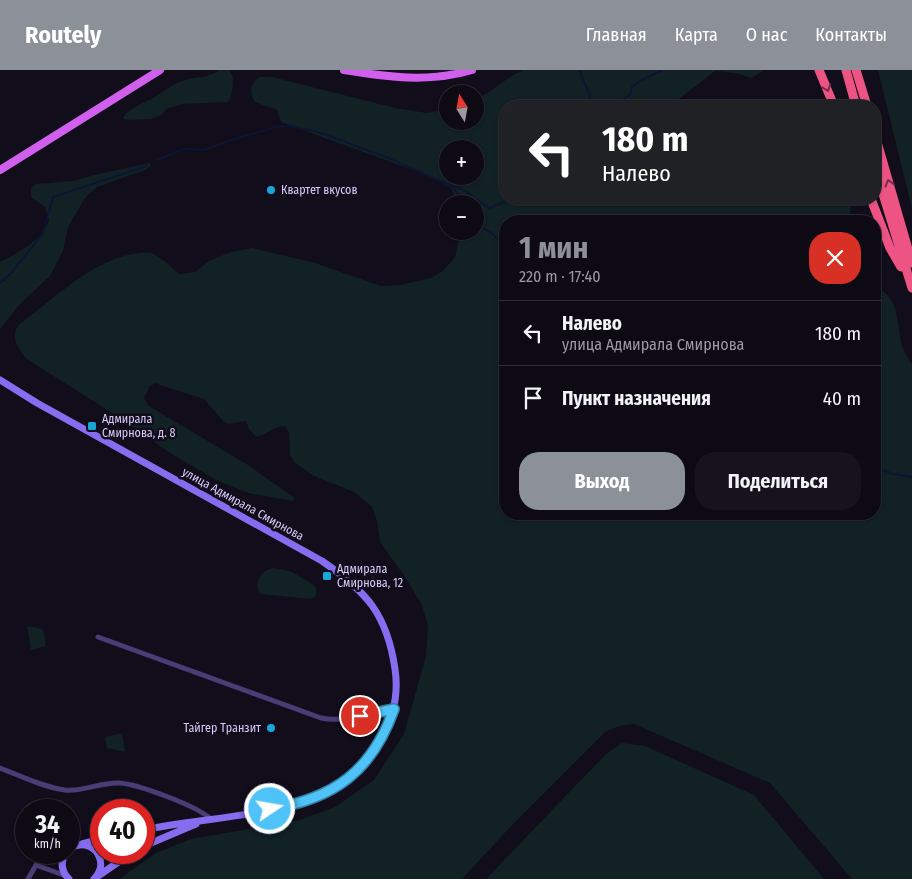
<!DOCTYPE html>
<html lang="ru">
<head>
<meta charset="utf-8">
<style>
  :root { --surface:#0d0a14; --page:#16131d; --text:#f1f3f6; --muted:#9a9aa0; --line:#2d2b34; --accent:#8c9099 }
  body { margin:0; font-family:"Fira Sans Condensed",sans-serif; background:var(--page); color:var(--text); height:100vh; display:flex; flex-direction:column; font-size:19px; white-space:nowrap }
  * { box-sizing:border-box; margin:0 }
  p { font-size:16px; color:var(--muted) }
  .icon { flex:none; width:28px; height:28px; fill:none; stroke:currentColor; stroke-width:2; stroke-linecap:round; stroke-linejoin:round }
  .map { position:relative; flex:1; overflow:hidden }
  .drawer { position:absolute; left:499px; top:145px; width:382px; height:305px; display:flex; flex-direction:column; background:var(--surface); border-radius:20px; box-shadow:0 1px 4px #0004,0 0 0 1px var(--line) }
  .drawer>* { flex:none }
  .hud { position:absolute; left:499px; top:30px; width:382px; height:105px; border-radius:20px; box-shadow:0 1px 4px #0004,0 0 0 1px var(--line); background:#202124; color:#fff; overflow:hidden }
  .needle { width:32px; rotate:349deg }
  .buttons { position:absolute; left:439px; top:15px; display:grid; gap:10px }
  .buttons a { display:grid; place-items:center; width:45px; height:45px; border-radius:50%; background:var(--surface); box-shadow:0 1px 4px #0004,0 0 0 1px var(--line); font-size:25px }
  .speed { position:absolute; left:15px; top:729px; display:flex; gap:10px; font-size:25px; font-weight:700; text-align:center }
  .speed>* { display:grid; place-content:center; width:65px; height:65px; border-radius:50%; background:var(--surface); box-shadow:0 1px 4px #0004,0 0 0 1px var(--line); line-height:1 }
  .speed small { font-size:12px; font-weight:400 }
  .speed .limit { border:8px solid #d22; background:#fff; color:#111 }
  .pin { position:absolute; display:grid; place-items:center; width:42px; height:42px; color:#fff; margin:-21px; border:2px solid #fff; border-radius:50%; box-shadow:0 1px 5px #0007 }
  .me { position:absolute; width:55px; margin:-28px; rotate:78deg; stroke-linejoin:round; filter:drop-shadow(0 0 4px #0008) }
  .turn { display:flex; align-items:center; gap:18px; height:105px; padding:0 20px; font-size:22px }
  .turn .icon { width:65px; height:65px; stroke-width:2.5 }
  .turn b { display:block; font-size:35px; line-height:42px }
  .round { display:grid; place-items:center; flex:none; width:52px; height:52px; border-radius:20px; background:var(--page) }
  .head { display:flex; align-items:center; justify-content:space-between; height:85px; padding:0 20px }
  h1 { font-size:30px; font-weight:700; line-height:38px; color:var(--accent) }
  .primary-button { display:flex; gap:10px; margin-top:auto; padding:10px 20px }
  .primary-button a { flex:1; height:58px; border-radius:20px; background:var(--accent); color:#fff; font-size:20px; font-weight:700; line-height:58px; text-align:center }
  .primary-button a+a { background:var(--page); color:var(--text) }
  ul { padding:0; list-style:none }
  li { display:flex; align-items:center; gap:15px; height:65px; padding:0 20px; border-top:1px solid var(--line) }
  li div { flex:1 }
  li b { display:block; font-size:19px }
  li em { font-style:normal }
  header { display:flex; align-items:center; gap:30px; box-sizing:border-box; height:70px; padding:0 25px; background:var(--accent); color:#fff }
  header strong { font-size:24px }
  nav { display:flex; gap:28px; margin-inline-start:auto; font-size:18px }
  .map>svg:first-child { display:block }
  .green { fill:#112124; fill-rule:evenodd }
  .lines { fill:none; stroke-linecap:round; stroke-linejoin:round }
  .stream { stroke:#0d1434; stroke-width:2 }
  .street { stroke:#483d75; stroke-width:5 }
  .secondary { stroke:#866def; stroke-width:7 }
  .primary { stroke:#d05fee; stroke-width:8 }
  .highway { stroke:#ed5483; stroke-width:9 }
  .oneway { stroke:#742d4a }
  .route-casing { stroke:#337fa1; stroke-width:12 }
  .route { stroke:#4fc3f7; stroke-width:9 }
  .poi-dot { fill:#17a6da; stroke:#110d1b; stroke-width:2 }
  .labels { text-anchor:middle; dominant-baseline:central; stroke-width:5; stroke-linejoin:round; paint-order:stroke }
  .poi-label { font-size:12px; fill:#d9ccfa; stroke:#110d1b; text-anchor:start }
  .street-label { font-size:12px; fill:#d9ccfa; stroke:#110d1b }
</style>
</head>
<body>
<header>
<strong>Routely</strong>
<nav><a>Главная</a><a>Карта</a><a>О нас</a><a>Контакты</a></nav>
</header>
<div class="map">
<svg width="912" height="809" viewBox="0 0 912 809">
  <rect width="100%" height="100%" fill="#110d1b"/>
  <path class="green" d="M220,0C220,0 228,0 228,0C237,4 232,27 228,32L182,34L166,39L162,45L151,49L130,50L124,49V46C133,36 142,34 153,28C163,22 172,14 183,11C199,5 204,10 220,0Z
    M524,0H764L752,8L736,3L715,1L670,36H505V129H851L850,151H505V444H875V217C903,227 895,258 904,281C906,286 910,290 912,295V809H852L770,713L634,654L619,656L605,662L514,753L462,809H119L156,783L191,769L300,750L335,737L374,710L404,664L426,586L428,556L422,535L405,507L380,472L377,451L372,437L354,422L314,406L294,392L290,385L289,363L285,356C275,355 267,365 256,367L249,359L246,351L229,354L224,352L204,329L160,315L155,313L150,316L144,328L149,336L248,395L295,428L293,431L248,423L214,409L167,381L129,354L27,289C18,279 8,264 21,253C56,227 96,187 140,183C144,183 148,182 151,183C162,187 171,197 179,204L195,202L209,191L231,182L252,178L315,193L381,216L400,215L431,208L443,201L455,187L461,161H475V134H458L451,118L432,107L281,52L277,40L255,32C249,22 250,15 259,7H272L395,38L427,43L447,39L448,51H475V30C493,21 506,7 524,0ZM448,79H475V106H448Z
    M878,0H912V138L911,135Z
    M150,93L151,96L145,100L97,117L85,128L68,157L63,181L50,206L20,234L0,259V192C20,181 39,173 49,151L45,137L31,127V118L36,114L73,111L94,105Z
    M274,498L290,501L314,515L316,518V526L310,529L260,524C253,512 261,500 274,498Z
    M27,556L43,559L46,576L31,580Z
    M122,663L125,682L107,678L105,667Z
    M622,673L645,676L754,725L824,809H486L606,684Z"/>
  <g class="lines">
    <path class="stream" d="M580,0C582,13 592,22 591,36
      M618,36L620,31L630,25L632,17L638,12L662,0
      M157,90L184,79L204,80L237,68L277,57L290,56L318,62L386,87L452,116C469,119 475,131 490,138L511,129
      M452,117L467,134
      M475,144L481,157L492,163L496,168L505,169
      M0,213L13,201L43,163L53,127L147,96
      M875,397L893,404L912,407"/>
    <path class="street" d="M98,567L321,648C344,653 371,643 394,639
      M0,698C21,706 43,717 65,720C83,722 101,712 119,713C138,714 197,736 211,749
      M36,795L66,806
      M28,809L36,795L53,782"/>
    <path class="secondary" d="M0,310L37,333L322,491C367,522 387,544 395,599C399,625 393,649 380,672C375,680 369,690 363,697C314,748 209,745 144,760
      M82,774L101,769
      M144,776L196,754
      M69,779C78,773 88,774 96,781C103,791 102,801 94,809
      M66,782C60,792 61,801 69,809
      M98,806L133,782"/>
    <path class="primary" d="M344,0C387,7 429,13 472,0
      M0,100L160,0"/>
    <path class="highway" d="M819,0L834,36
      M846,0L856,36
      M856,0L867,36
      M875,65L912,193
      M875,98L912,218
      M871,129L890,178L901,197"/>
  </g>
  <defs><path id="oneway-chevron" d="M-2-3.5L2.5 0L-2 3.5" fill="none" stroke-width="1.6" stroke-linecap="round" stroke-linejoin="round" transform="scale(1.25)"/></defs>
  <g class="oneway">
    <use href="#oneway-chevron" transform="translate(827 18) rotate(69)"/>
    <use href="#oneway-chevron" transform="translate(889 113) rotate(-106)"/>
  </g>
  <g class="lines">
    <g class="route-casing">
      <path id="route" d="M270,739C334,729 372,701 394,639L360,646"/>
    </g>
    <use href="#route" class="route"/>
  </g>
  <g class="poi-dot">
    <circle cx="271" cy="120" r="5"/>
    <rect x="87" y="351" width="10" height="10" rx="2.5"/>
    <rect x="322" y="501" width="10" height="10" rx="2.5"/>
    <circle cx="271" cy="658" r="5"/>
  </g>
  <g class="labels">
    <g class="poi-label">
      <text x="281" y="120">Квартет вкусов</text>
      <text x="102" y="349">Адмирала<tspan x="102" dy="14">Смирнова, д. 8</tspan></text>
      <text x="337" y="499">Адмирала<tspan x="337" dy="14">Смирнова, 12</tspan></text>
      <text x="261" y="658" text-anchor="end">Тайгер Транзит</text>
    </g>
    <g class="street-label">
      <text transform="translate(243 434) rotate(29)">улица Адмирала Смирнова</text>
    </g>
  </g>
</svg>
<div class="buttons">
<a><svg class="needle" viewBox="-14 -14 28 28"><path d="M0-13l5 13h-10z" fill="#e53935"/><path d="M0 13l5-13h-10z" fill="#9a9aa0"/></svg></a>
<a>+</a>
<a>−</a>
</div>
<div class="speed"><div>34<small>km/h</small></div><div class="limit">40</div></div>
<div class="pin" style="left:360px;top:646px;background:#d93025"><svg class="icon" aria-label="arrive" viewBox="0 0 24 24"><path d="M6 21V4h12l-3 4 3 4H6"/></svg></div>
<svg class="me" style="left:270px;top:739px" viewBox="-20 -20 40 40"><circle r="17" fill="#4fc3f7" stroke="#fff" stroke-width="3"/><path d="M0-11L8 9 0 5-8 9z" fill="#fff"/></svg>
<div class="hud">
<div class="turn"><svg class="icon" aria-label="left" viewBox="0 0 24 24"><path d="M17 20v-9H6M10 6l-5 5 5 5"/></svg><div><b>180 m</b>Налево</div></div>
</div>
<section class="drawer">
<div class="head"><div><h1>1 мин</h1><p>220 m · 17:40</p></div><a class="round" style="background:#d93025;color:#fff"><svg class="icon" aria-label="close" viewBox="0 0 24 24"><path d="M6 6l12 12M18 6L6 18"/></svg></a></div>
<ul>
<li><svg class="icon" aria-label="left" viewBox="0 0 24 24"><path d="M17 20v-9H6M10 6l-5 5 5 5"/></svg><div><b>Налево</b><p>улица Адмирала Смирнова</p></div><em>180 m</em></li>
<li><svg class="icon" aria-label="arrive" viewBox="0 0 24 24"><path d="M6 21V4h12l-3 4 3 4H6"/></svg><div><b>Пункт назначения</b></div><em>40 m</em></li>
</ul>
<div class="primary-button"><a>Выход</a><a>Поделиться</a></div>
</section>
</div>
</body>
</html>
